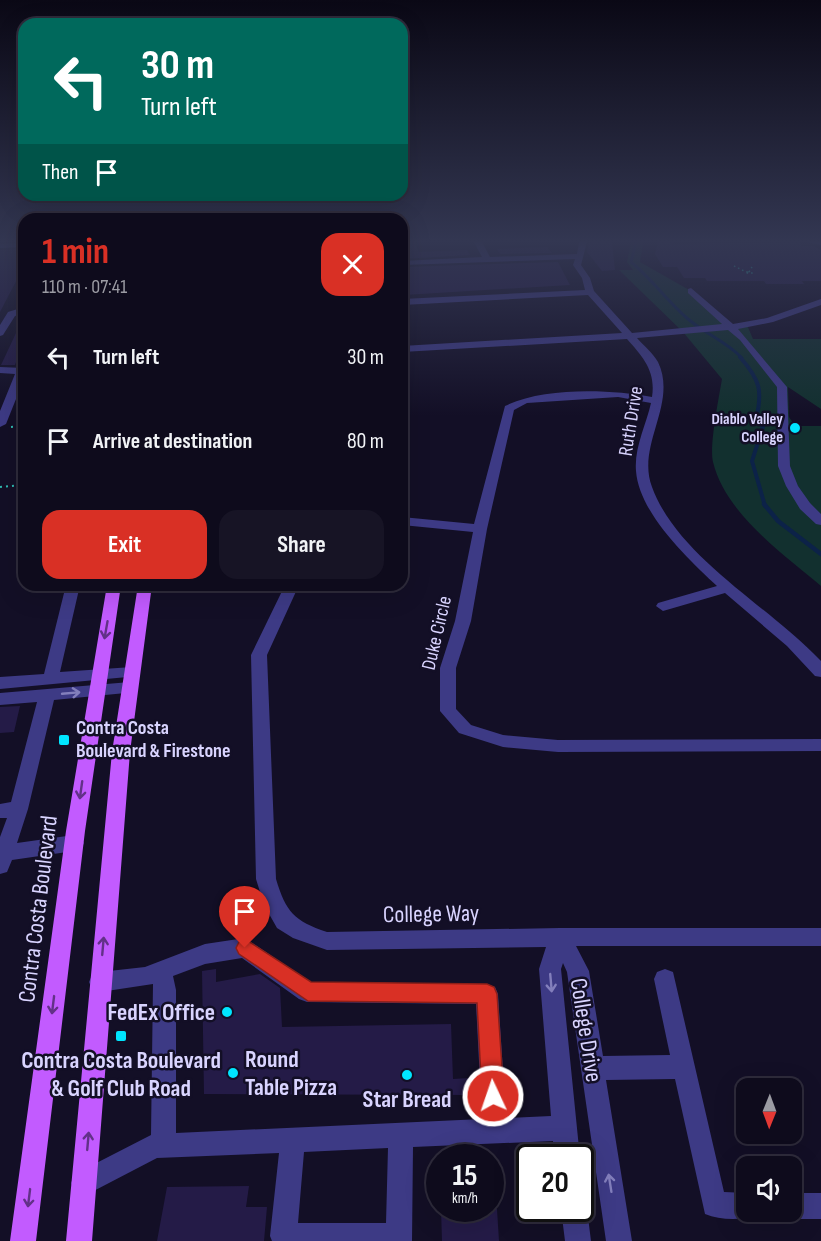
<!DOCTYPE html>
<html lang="en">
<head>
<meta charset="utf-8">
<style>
  :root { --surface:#0e0b1c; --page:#171425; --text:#f1f3f6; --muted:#9b9ba3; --line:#2e2b3b; --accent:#d93025 }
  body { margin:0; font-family:"Sofia Sans Condensed",sans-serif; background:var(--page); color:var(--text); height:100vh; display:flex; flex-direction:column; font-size:22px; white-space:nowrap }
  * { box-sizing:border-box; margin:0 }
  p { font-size:20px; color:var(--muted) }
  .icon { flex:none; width:33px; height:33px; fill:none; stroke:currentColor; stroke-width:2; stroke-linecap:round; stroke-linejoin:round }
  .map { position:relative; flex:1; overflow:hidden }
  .sheet { position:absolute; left:18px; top:213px; width:390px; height:378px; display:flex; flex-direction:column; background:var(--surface); border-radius:18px; box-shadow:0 6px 24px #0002,0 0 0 2px var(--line) }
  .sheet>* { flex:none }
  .banner { position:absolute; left:18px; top:18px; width:390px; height:183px; border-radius:18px; box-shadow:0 6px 24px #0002,0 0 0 2px var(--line); background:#00695c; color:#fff; overflow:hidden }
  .needle { width:39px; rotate:181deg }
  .fabs { position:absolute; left:736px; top:1078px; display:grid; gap:12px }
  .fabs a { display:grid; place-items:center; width:66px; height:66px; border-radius:12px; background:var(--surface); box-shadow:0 6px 24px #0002,0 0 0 2px var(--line); font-size:30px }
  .speed { position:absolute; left:426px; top:1144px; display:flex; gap:12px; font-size:30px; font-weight:700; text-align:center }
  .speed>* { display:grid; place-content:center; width:78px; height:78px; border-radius:50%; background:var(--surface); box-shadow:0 6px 24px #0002,0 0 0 2px var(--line); line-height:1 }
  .speed small { font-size:15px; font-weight:400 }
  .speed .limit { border:3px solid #111; border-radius:9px; background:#fff; color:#111 }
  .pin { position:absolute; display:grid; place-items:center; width:51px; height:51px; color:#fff; margin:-62px -26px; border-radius:50% 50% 50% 0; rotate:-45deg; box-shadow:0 0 6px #0007 }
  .pin .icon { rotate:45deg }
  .me { position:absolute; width:66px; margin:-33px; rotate:357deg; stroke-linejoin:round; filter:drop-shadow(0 0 4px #0008) }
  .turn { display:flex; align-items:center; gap:21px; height:126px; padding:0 24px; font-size:27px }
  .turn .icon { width:78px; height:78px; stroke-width:2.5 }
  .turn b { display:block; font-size:42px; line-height:51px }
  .then { display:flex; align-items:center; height:57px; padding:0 24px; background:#0003; gap:12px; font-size:22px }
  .round { display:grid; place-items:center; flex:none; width:63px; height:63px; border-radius:18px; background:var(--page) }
  .head { display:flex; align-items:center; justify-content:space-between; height:102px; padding:0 24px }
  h1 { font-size:36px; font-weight:700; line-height:45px; color:var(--accent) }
  .button { display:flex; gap:12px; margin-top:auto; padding:12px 24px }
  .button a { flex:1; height:69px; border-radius:18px; background:var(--accent); color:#fff; font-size:24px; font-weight:700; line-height:69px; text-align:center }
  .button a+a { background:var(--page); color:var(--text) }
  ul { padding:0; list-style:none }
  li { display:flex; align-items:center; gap:18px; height:84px; padding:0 24px }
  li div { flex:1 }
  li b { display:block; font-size:22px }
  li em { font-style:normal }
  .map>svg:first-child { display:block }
  .green { fill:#12302f }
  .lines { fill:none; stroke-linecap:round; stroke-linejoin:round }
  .stream-far2 { stroke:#0c2248; stroke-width:3 }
  .stream-far1 { stroke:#0c2248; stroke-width:4 }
  .stream { stroke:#0c2248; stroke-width:4.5 }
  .building { fill:#241b47 }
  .path-far1 { stroke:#2fb8b0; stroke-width:1.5; stroke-dasharray:1.5 3; stroke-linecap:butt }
  .path { stroke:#2fb8b0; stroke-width:2; stroke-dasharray:2 4; stroke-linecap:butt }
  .minor { fill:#3d3a85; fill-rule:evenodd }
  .major { fill:#c25bff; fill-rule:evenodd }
  .oneway { stroke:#623188 }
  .oneway2 { stroke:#837fbc }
  .route { fill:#d93025; stroke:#8d1f18; stroke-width:1.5 }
  .poi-dot { fill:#00e5ff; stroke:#130f26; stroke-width:2 }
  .labels { text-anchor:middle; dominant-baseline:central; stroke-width:5; stroke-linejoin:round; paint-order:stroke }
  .far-poi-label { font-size:16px; font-weight:bold; fill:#d9d4ff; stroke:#130f26; text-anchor:end }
  .street-label { font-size:20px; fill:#d9d4ff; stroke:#130f26 }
  .poi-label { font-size:20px; font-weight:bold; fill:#d9d4ff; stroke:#130f26; text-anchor:start }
  .near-street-label { font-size:24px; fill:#d9d4ff; stroke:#130f26 }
  .near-poi-label { font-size:24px; font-weight:bold; fill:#d9d4ff; stroke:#130f26 }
</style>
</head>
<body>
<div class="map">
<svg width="821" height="1241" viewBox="0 0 821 1241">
  <rect width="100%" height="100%" fill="#130f26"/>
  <path class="green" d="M631,242H643L640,262L691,291L729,327L747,325L753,339H821V409L788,387L789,417L795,426H821V586C783,554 725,513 713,462C709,446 719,397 722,379L683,332L619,270H633L627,262Z"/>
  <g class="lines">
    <path class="stream-far2" d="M636,242L631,262C652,279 667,301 688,319C704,333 727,342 742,358"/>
    <path class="stream-far1" d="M740,357C760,380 763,390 756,420L763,427L752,461L765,506"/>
    <path class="stream" d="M764,504L778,521L821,554"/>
  </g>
  <path class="building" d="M402,242H415L419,252L467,250L470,255L402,259Z
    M589,242H612L615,270L602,271L587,252Z
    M658,242H673L672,244L799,242L802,246H813L821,250V281H802L804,284H766L764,281H707L705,278H684L677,267H663L655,254Z
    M547,247L552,253L500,254L497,249Z
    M24,249V266L0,312V250Z
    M558,262L570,285L404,295L402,287V267Z
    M24,316V361L16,362L15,365H1Z
    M20,706L14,732L0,733V707Z
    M216,969V982L260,974L280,988L282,1027L451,1024L453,1079L469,1078V1095L204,1094L202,971Z
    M249,1186L246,1207H267L264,1241H157L167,1187Z
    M441,1209H497L499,1241H442Z"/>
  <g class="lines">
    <path class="path-far1" d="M734,266L746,272
      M747,272L752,273H745Z
      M749,272L752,267"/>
    <path class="path" d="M11,427L24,426
      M0,487L24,485"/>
    <path class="minor" d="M474,242H482L490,257L577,254L579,242H587L581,265L590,278L594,291L632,333L722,324L688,293V289L691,288L733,324L767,318L821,299V305L773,322L738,329L787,387L790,466L798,486L810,503L821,514V525L816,524L800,509L786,486L778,466L777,387L740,340L728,330L637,338C643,345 653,353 658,362C678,404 636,445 652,487C677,555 763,603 813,653L821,661V677L815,676L787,646L725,593L663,611L656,606L658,603L717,586C688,559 639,513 636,471C634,448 646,425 651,403L618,397L527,403L514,410L487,529L471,621L456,668V709L471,725L503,735L558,740L821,739V751L558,752L503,747L459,733L440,711V668L455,621L473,532L402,525V517L474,524L505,406C543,387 610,389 652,397C656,371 643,357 627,339L402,352V346L622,333L588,295L402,305V299L585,290L582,278L573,265L575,259L402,265V261L482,257Z
      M807,242H821V245Z
      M24,243V247L0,248V244Z
      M24,307V313L15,316L3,335L0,336V325L8,312Z
      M0,367L24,368V379L6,424L0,427V411L15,374L0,373Z
      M66,585H80L60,672L132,667L138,668L140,672L138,676L0,689V677L44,674Z
      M285,585H299L267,655L276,879C286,912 294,921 327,932L560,928H821V946H576L589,971L603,1056L670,1055L654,979L657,972L665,969L673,972L724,1192L747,1193V1212H758L756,1215C741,1221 720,1220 705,1214L675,1079L606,1080L632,1241H606L567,972L563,963L561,969L580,1158H554L553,1141L413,1147L412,1241H272L270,1236L279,1153L157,1158L84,1196L75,1192L71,1183L75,1174L151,1135L153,984L100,992L92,989L89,982L92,975L100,972L145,967L205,944L245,938L310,982L487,984L495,987L498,994L506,1118L551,1116L539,969L546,947L327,950L293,938L277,928L264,905L256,879L251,655ZM242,958L299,999L307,1002L476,1004L482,1119L176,1133V990L173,976L205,964ZM388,1148L386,1223H298L304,1152Z
      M130,682L136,684L138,688L136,692L54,700L28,809L17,843L74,835L81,837L84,843L81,849L74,851L12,860L7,872L0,874V837L7,818H0V804L11,802L37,702L0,705V693Z
      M792,1193H821V1219H792L783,1215L781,1212H792Z
      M580,1199L587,1209L591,1241H565L561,1209H580Z"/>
    <path class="major" d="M107,585H121L85,831L36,1241H10L66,831Z
      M138,585H152L130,752L92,1241H66L112,752Z"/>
  </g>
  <defs><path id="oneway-shaft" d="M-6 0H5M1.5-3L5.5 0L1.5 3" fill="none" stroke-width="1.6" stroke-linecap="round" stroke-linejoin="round" transform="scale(1.5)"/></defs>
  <g class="oneway">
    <use href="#oneway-shaft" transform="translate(106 630) rotate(100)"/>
    <use href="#oneway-shaft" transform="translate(81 790) rotate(98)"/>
    <use href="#oneway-shaft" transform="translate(103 946) rotate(-85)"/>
    <use href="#oneway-shaft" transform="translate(53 1005) rotate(97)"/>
    <use href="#oneway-shaft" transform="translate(88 1141) rotate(-85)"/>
    <use href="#oneway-shaft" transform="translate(29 1198) rotate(97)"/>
  </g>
  <g class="oneway2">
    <use href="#oneway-shaft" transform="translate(71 693) rotate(-5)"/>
    <use href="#oneway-shaft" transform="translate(551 983) rotate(85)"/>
    <use href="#oneway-shaft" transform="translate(610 1183) rotate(-99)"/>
  </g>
  <linearGradient id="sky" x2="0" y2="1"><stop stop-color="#0a0815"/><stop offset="0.58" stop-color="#333752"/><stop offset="1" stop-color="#333752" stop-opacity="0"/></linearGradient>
  <rect width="821" height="416" fill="url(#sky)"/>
  <path class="route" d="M245,939L311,982L487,984L494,987L497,994L504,1096L501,1103L493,1107L485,1103L482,1096L477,1003L308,1001L239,954L236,948L239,942Z"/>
  <g class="poi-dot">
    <circle cx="795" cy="428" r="6"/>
    <rect x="58" y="734" width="12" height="12" rx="3"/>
    <circle cx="227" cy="1012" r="6"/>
    <rect x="115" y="1030" width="12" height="12" rx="3"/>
    <circle cx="233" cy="1073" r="6"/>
    <circle cx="407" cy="1075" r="6"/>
  </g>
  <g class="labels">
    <g class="far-poi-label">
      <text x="783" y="419">Diablo Valley<tspan x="783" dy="18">College</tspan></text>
    </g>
    <g class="street-label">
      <text transform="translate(631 421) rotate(-81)">Ruth Drive</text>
      <text transform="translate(437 633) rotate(-77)">Duke Circle</text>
    </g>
    <g class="poi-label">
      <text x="76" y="728">Contra Costa<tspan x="76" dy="23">Boulevard &amp; Firestone</tspan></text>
    </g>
    <g class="near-street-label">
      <text transform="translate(38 909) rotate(-83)">Contra Costa Boulevard</text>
      <text transform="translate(431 914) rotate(-1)">College Way</text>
      <text transform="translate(586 1030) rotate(81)">College Drive</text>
    </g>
    <g class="near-poi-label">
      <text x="215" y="1012" text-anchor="end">FedEx Office</text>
      <text x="245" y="1059" text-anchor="start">Round<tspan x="245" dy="28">Table Pizza</tspan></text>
      <text x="121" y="1060">Contra Costa Boulevard<tspan x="121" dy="28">&amp; Golf Club Road</tspan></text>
      <text x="407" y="1099">Star Bread</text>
    </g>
  </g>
</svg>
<div class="fabs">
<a><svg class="needle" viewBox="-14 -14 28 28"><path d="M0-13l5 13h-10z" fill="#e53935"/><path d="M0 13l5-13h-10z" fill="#9b9ba3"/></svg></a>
<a><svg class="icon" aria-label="sound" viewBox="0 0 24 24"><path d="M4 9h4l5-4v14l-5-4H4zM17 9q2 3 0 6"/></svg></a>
</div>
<div class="speed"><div>15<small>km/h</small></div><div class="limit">20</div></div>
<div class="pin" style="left:245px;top:948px;background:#d93025"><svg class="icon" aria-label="arrive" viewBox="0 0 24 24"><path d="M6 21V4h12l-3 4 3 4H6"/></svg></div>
<svg class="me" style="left:493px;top:1096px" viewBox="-20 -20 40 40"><circle r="17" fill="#d93025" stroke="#fff" stroke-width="3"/><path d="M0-11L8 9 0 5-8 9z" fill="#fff"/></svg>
<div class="banner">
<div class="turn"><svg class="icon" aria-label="left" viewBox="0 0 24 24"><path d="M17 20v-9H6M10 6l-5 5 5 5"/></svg><div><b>30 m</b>Turn left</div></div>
<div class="then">Then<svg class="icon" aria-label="arrive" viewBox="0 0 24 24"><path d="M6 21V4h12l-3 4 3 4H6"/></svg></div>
</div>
<section class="sheet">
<div class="head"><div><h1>1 min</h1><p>110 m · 07:41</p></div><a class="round" style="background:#d93025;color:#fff"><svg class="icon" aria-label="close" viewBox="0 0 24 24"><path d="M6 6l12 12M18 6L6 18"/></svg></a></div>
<ul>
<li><svg class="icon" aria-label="left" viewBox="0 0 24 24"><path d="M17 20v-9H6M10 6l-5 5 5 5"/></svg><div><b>Turn left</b></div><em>30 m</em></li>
<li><svg class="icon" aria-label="arrive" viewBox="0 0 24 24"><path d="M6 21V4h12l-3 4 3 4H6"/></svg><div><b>Arrive at destination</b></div><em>80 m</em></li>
</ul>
<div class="button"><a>Exit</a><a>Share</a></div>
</section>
</div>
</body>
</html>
